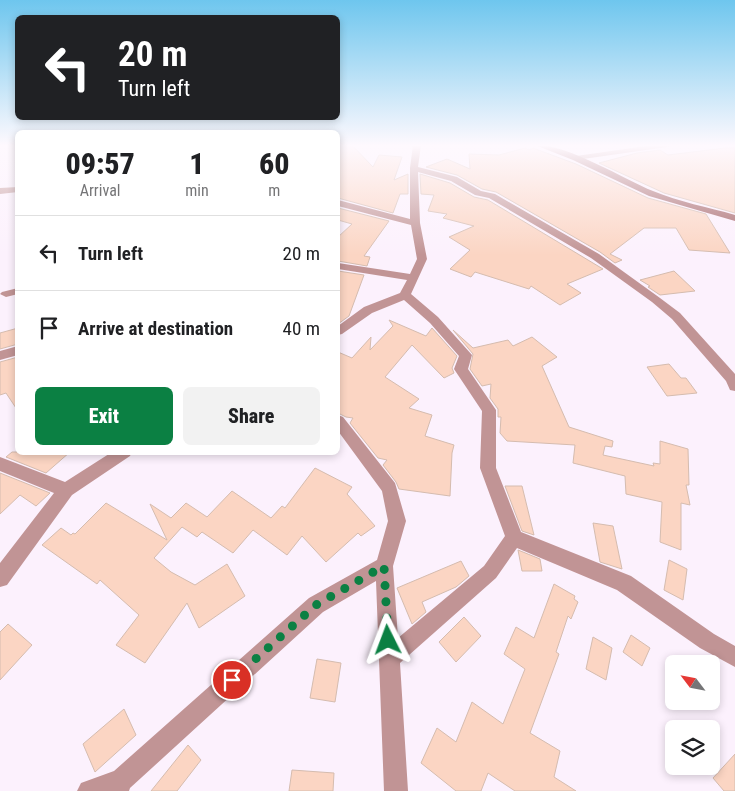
<!DOCTYPE html>
<html lang="en">
<head>
<meta charset="utf-8">
<style>
  :root { --surface:#fff; --page:#f2f2f2; --text:#202124; --muted:#757577; --line:#e0e0e0; --accent:#0b8043 }
  body { margin:0; font-family:"Roboto Condensed",sans-serif; background:var(--page); color:var(--text); height:100vh; display:flex; flex-direction:column; font-size:19px; white-space:nowrap }
  * { box-sizing:border-box; margin:0 }
  p { font-size:16px; color:var(--muted) }
  .icon { flex:none; width:28px; height:28px; fill:none; stroke:currentColor; stroke-width:2; stroke-linecap:round; stroke-linejoin:round }
  .map { position:relative; flex:1; overflow:hidden }
  .panel { position:absolute; left:15px; top:130px; width:325px; height:325px; display:flex; flex-direction:column; background:var(--surface); border-radius:8px; box-shadow:0 2px 8px #0003 }
  .panel>* { flex:none }
  .guide { position:absolute; left:15px; top:15px; width:325px; height:105px; border-radius:8px; box-shadow:0 2px 8px #0003; background:#202124; color:#fff; overflow:hidden }
  .needle { width:32px; rotate:302deg }
  .tools { position:absolute; left:665px; top:655px; display:grid; gap:10px }
  .tools a { display:grid; place-items:center; width:55px; height:55px; border-radius:8px; background:var(--surface); box-shadow:0 2px 8px #0003; font-size:25px }
  .pin { position:absolute; display:grid; place-items:center; width:42px; height:42px; color:#fff; margin:-21px; border:2px solid #fff; border-radius:50%; box-shadow:0 1px 5px #0007 }
  .me { position:absolute; width:55px; margin:-28px; rotate:357deg; stroke-linejoin:round; filter:drop-shadow(0 0 4px #0008) }
  .turn { display:flex; align-items:center; gap:18px; height:105px; padding:0 20px; font-size:22px }
  .turn .icon { width:65px; height:65px; stroke-width:2.5 }
  .turn b { display:block; font-size:35px; line-height:42px }
  .eta { display:flex; justify-content:space-evenly; align-items:center; height:85px; text-align:center }
  .eta b { font-size:30px; font-weight:800; line-height:35px }
  .button { display:flex; gap:10px; margin-top:auto; padding:10px 20px }
  .button a { flex:1; height:58px; border-radius:8px; background:var(--accent); color:#fff; font-size:20px; font-weight:800; line-height:58px; text-align:center }
  .button a+a { background:var(--page); color:var(--text) }
  ul { padding:0; list-style:none }
  li { display:flex; align-items:center; gap:15px; height:75px; padding:0 20px; border-top:1px solid var(--line) }
  li div { flex:1 }
  li b { display:block; font-size:19px }
  li em { font-style:normal }
  .map>svg:first-child { display:block }
  .building { fill:#fbd5c3; stroke:#d5bcaf }
  .lines { fill:none; stroke-linecap:round; stroke-linejoin:round }
  .minor { fill:#c19495; fill-rule:evenodd }
  .secondary { fill:#a46467; fill-rule:evenodd }
  .route { stroke:#0b8043; stroke-width:9; stroke-dasharray:0 16.2 }
</style>
</head>
<body>
<div class="map">
<svg width="735" height="791" viewBox="0 0 735 791">
  <rect width="100%" height="100%" fill="#fcf1fd"/>
  <path class="building" d="M338,145H352L373,167L379,155L402,157L394,180L408,174V194H400L393,213L338,198Z
    M525,148L529,150L533,148L576,164L648,198L706,214L730,253L689,250L676,228H644L610,254L622,260L615,263L600,252L496,192L482,189L457,175L426,167L447,159L470,169L469,154L499,155Z
    M725,148H735V213L664,193L599,163L637,153L660,150L668,155Z
    M420,174L450,183L474,197L488,200L603,269L567,284L581,293L560,305L531,286L529,289L475,272L471,277L450,269L470,250L449,237L474,226L443,218L447,214L428,211L434,195L421,194Z
    M338,208L389,221L364,256L370,257L367,266L338,261V237L352,224L338,220Z
    M338,271L364,275L349,316L338,324Z
    M674,271L695,291L660,295L648,287L650,286L640,280Z
    M389,320L426,336L432,328L457,356L452,368L454,373L444,378L412,345L385,377L419,399L409,408L432,415L425,436L454,445L452,453L450,496L399,489L396,482L383,465L387,460L378,458L350,423L353,418L346,417L338,413V352L352,358L371,337L370,350L393,326Z
    M18,328V344L0,349V333Z
    M453,330L473,348L508,340L513,346L532,337L557,357L542,366L569,427L613,441L612,447L605,446L603,455L654,466L653,463L660,464V441L688,449L689,485H686L690,505L681,503V550L660,542L662,502L626,494L625,476L573,463L575,445L507,441L500,433L501,417H498V409L490,398L491,384L482,386L470,369L473,354Z
    M18,357V411L6,393L0,395V362Z
    M669,364L681,378H686L697,393L667,396L647,367Z
    M12,452H70L46,473L6,457Z
    M315,468L352,487L347,494L375,526L361,536L358,533L326,562L302,536L287,555L253,530L233,553L202,532L197,537L182,527L154,558L171,572L195,585L227,564L245,596L199,628L187,603L145,663L116,645L139,615L100,580L97,584L42,545L61,528L71,535L73,533L75,534L106,503L167,540L150,504L171,518L186,503L207,517L232,491L271,518L282,506L285,508Z
    M0,473L50,493L36,506L20,495L0,514Z
    M505,486H522L534,535L522,531Z
    M593,523L613,526L622,569L600,562Z
    M518,550L540,559L542,571H522Z
    M669,560L687,569L683,600L664,590Z
    M461,561L469,576L456,587L422,602L426,612L412,624L397,588Z
    M554,584L575,596L574,599L578,602L571,619L568,616L556,652L559,654L530,733L560,751L554,777L576,791H515L488,773L481,791H456L421,763L437,728L456,742L472,702L503,724L525,669L504,654L516,627L534,638Z
    M464,617L481,636L456,662L439,642Z
    M8,624L32,645L0,680V632Z
    M631,635L650,648L642,666L623,652Z
    M593,637L612,648L606,680L586,669Z
    M317,659L341,663L335,702L310,698Z
    M124,709L136,735L95,772L83,744Z
    M188,745L201,760L177,791H151Z
    M735,754V791H724L713,778Z
    M292,770L334,773L333,791H289Z"/>
  <g class="lines">
    <path class="minor" d="M413,145H421L418,167L457,177L481,191L495,194L599,254L660,298L680,313L735,374V391L730,390L726,381L672,319L652,302L591,258L489,198L475,195L451,181L418,172L420,223L427,259L411,294L438,317L472,355L468,369L496,410V468L521,532L631,576L714,634L735,646V667L700,648L617,590L517,548L496,578L400,663L408,791H384L376,581L323,612L130,788L129,791H77L81,783L114,771L309,598L377,560L388,521L382,491L338,431V415L343,417L395,483L406,521L393,566L398,638L484,566L505,536L480,468L482,411L454,369L459,356L430,323L404,300L372,313L342,334L338,335V326L364,307L400,293L407,280L338,269V263L410,274L417,259L411,225L338,206V200L410,219V168Z
      M653,145H671L667,147L576,160L572,158L576,156Z
      M18,187V192L0,194V188Z
      M18,288V294L6,297L0,294L2,292Z
      M18,346V355L0,360V351Z
      M112,452H132L130,456L72,495L7,585L0,587V563L54,493L0,471V457L65,482Z"/>
    <path class="secondary" d="M535,145C565,143 624,179 653,191C679,202 708,207 735,215V221L649,196L573,160Z"/>
  </g>
  <linearGradient id="sky" x2="0" y2="1"><stop stop-color="#6ec6ee"/><stop offset="0.57" stop-color="#fef9fe"/><stop offset="1" stop-color="#fef9fe" stop-opacity="0"/></linearGradient>
  <rect width="735" height="255" fill="url(#sky)"/>
  <g class="lines">
    <path class="route" d="M232,680L316,605L384,566L388,640"/>
  </g>
</svg>
<div class="tools">
<a><svg class="needle" viewBox="-14 -14 28 28"><path d="M0-13l5 13h-10z" fill="#e53935"/><path d="M0 13l5-13h-10z" fill="#757577"/></svg></a>
<a><svg class="icon" aria-label="layers" viewBox="0 0 24 24"><path d="M12 4l9 5-9 5-9-5zM3 14l9 5 9-5"/></svg></a>
</div>
<div class="pin" style="left:232px;top:680px;background:#d93025"><svg class="icon" aria-label="arrive" viewBox="0 0 24 24"><path d="M6 21V4h12l-3 4 3 4H6"/></svg></div>
<svg class="me" style="left:388px;top:640px" viewBox="-20 -20 40 40"><path d="M0-17L14 15 0 8-14 15z" fill="#0b8043" stroke="#fff" stroke-width="4"/></svg>
<div class="guide">
<div class="turn"><svg class="icon" aria-label="left" viewBox="0 0 24 24"><path d="M17 20v-9H6M10 6l-5 5 5 5"/></svg><div><b>20 m</b>Turn left</div></div>
</div>
<section class="panel">
<div class="eta">
<div><b>09:57</b><p>Arrival</p></div>
<div><b>1</b><p>min</p></div>
<div><b>60</b><p>m</p></div>
</div>
<ul>
<li><svg class="icon" aria-label="left" viewBox="0 0 24 24"><path d="M17 20v-9H6M10 6l-5 5 5 5"/></svg><div><b>Turn left</b></div><em>20 m</em></li>
<li><svg class="icon" aria-label="arrive" viewBox="0 0 24 24"><path d="M6 21V4h12l-3 4 3 4H6"/></svg><div><b>Arrive at destination</b></div><em>40 m</em></li>
</ul>
<div class="button"><a>Exit</a><a>Share</a></div>
</section>
</div>
</body>
</html>
